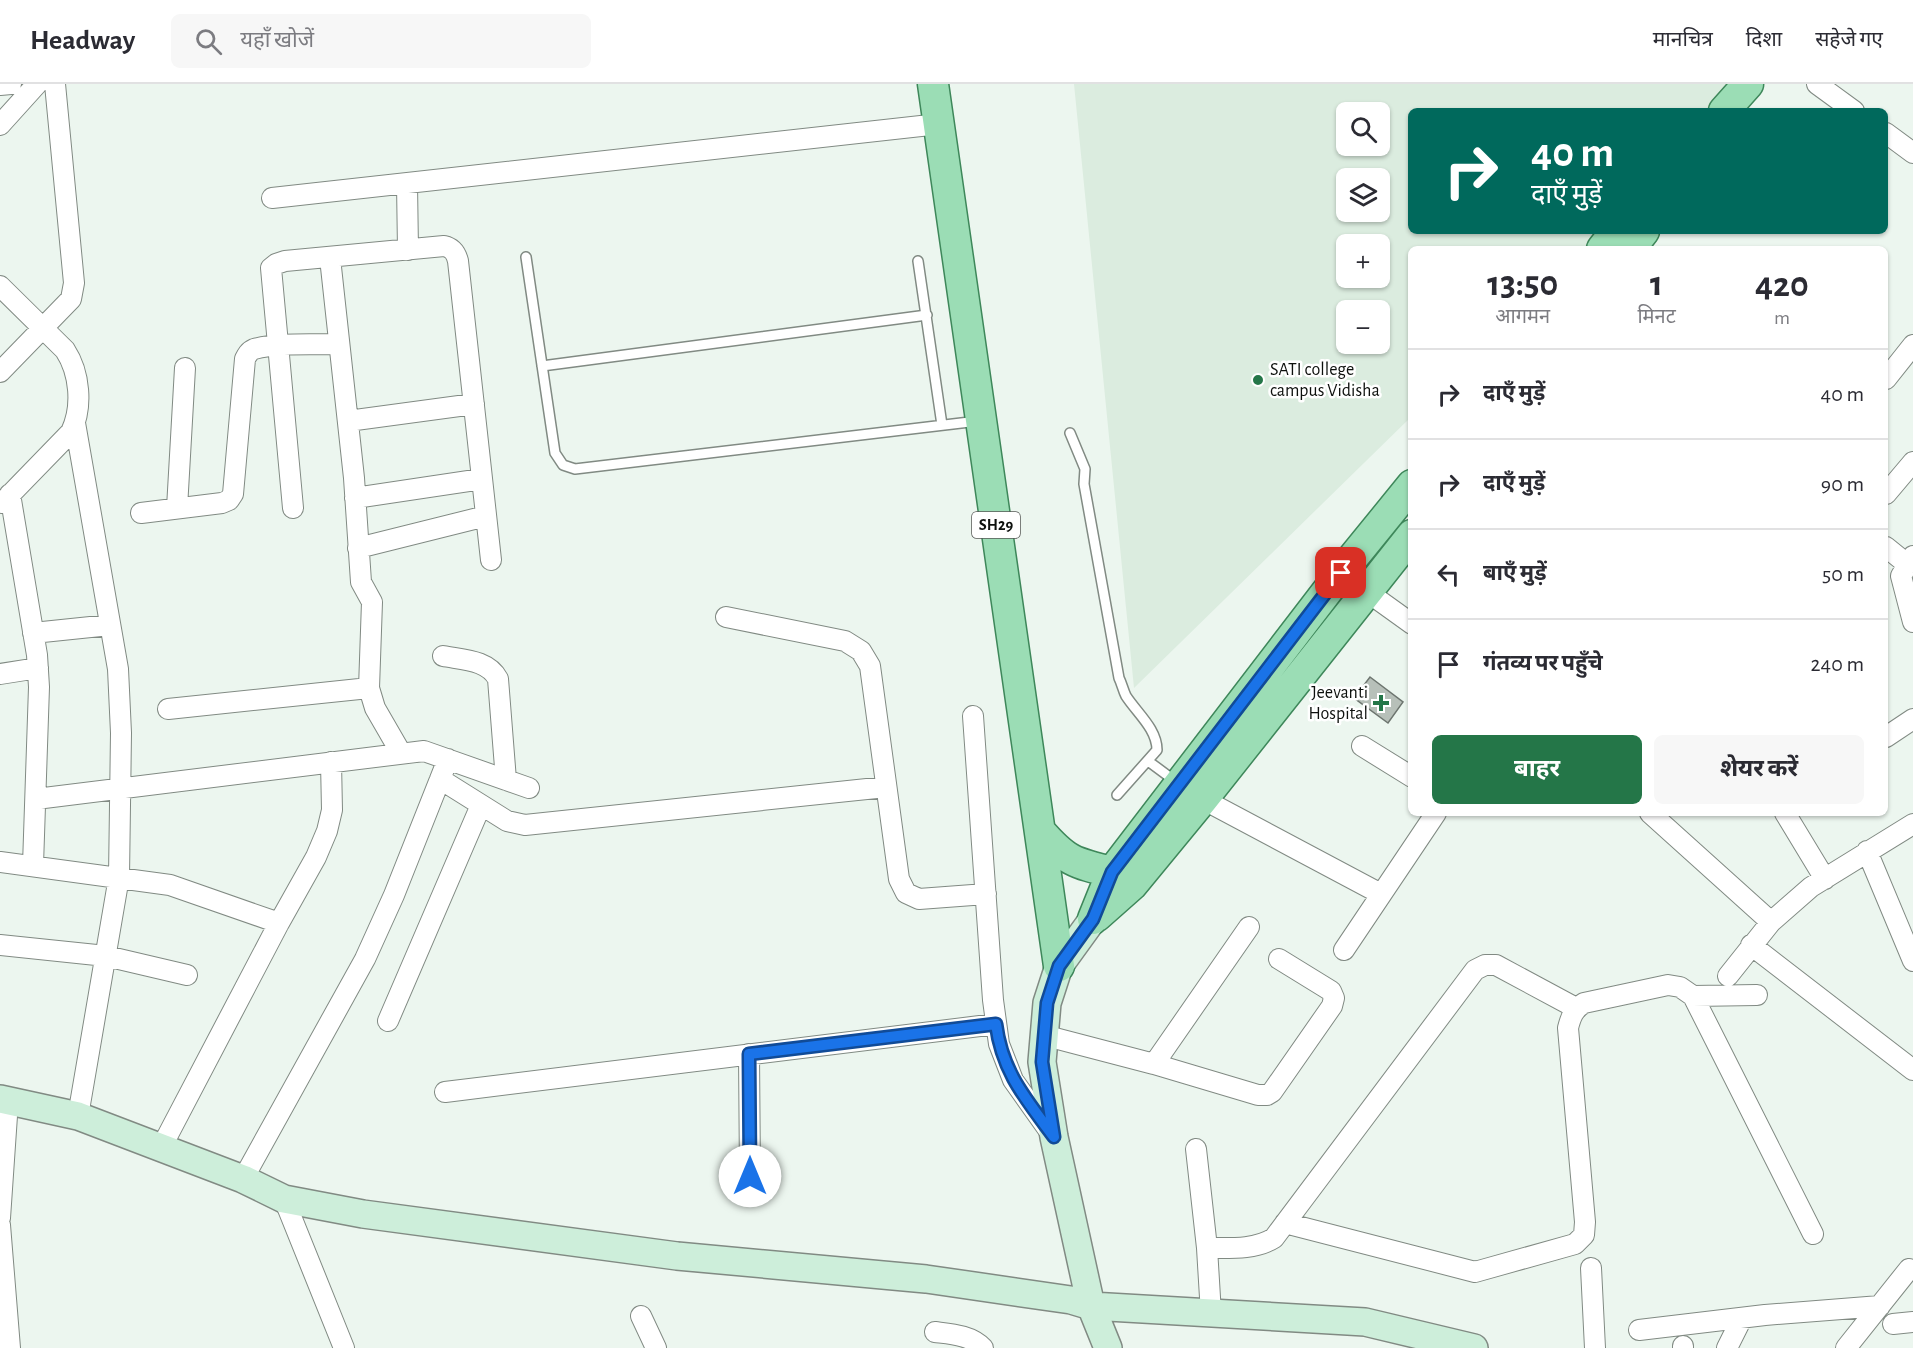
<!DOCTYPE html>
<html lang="hi">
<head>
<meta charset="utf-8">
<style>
  :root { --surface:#fff; --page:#f7f7f7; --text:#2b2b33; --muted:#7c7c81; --line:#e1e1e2; --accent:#247648 }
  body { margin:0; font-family:"Alegreya Sans","Noto Sans Devanagari",sans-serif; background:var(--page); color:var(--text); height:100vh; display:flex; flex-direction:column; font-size:22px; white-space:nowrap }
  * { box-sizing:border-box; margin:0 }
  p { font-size:20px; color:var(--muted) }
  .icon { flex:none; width:33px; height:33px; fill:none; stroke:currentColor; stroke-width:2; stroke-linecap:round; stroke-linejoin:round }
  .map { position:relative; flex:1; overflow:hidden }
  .panel { position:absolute; left:1408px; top:162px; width:480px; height:570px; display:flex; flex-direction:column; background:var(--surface); border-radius:9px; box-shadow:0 2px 4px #0004 }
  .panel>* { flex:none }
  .top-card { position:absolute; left:1408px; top:24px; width:480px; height:126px; border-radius:9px; box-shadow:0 2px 4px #0004; background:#00695c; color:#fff; overflow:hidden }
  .controls { position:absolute; left:1336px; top:18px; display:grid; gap:12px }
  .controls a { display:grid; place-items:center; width:54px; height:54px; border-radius:9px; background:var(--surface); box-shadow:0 2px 4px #0004; font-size:30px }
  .pin { position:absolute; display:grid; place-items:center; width:51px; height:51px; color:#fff; margin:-26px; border-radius:12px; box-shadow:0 3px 9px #0006 }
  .me { position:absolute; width:66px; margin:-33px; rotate:0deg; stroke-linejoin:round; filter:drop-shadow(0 0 4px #0008) }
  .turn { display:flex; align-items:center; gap:21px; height:126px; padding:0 24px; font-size:27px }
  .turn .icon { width:78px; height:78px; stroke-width:2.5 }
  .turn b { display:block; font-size:42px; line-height:51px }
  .eta { display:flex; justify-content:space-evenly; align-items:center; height:102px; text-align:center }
  .eta b { font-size:36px; font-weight:700; line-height:42px }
  .primary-button { display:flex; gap:12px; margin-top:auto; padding:12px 24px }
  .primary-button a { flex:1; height:69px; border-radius:9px; background:var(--accent); color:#fff; font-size:24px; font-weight:700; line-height:69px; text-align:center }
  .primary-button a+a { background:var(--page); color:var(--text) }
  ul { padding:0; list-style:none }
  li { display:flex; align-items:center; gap:18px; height:90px; padding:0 24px; border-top:2px solid var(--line) }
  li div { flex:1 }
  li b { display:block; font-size:22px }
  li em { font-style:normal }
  header { display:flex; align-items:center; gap:36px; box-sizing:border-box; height:84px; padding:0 30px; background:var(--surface); border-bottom:2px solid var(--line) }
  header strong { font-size:28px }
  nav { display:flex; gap:33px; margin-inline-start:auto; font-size:21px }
  .search { width:420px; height:54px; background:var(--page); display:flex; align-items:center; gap:15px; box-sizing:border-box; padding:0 21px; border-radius:9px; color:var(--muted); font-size:22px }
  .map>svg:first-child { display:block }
  .built { fill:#dbecdf; fill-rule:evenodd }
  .building { fill:#b7c0b9; stroke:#6d756f; stroke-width:1.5 }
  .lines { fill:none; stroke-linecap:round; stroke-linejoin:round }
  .lane-casing { stroke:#818a83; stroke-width:12 }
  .street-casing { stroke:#818a83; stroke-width:22 }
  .secondary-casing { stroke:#818a83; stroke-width:30 }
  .primary-casing { stroke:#3e875a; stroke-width:33 }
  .lane { stroke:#fff; stroke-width:9 }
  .street { stroke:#fff; stroke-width:20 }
  .secondary { stroke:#cdeeda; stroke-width:27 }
  .primary { stroke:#9bddb5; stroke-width:30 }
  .route-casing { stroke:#114b97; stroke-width:15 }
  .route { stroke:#1a73e8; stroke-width:10 }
  .poi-dot { fill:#247648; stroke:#fff; stroke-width:2 }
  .labels { text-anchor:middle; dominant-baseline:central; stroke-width:5; stroke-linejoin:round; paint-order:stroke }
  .shield { fill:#fff; stroke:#565856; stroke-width:1.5 }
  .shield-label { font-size:16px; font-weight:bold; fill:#0d100d }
  .poi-label { font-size:18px; fill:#0d100d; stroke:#fff; text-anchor:start }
</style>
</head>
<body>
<header>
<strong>Headway</strong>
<div class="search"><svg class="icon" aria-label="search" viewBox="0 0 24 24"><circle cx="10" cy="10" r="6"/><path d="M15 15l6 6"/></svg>यहाँ खोजें</div>
<nav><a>मानचित्र</a><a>दिशा</a><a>सहेजे गए</a></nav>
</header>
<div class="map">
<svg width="1913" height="1264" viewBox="0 0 1913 1264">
  <rect width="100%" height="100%" fill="#ecf6ef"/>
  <path class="built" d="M1074,0H1751L1724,27H1412V147H1601L1583,165H1412L1411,333L1134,604ZM1347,28H1380V62H1347ZM1347,94H1380V128H1347ZM1347,160H1380V194H1347ZM1347,226H1380V260H1347Z"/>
  <path class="building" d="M1370,593L1403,618L1388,639L1354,614Z"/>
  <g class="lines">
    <g class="lane-casing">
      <path id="lane" d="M526,173L555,369L563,381L575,385L978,337
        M918,177L942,341
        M542,282L927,231
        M1070,349L1085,385L1084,400L1119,594C1122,600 1123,606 1126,612C1137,629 1157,645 1157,666L1117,711
        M1148,677L1175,697"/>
    </g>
    <g class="street-casing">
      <path id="street" d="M1817,0L1854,27
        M0,1L11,0
        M0,41L37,0
        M1886,49L1913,69
        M407,100L408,166
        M272,114L939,40
        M330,174L354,394L361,498L372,518L369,604L375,624L401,669
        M0,202L65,266C80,289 83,323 71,348L2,419
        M0,288L71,215L74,199L55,0
        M1886,295L1913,261
        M348,337L474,320
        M75,339L118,585L121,649L119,793L78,1032
        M10,410L37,571L39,603L33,781
        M1886,410L1913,378
        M355,414L482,395
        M177,424L185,284
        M293,424L271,184L276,180L285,177L444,162C453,164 456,169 458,177L491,476
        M141,429L222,419L229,416L233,410L245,275C247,271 249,267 254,265C279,258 314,261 339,260
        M1886,463L1907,480
        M358,464L486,432
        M1913,472L1901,492L1913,538
        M1341,489L1412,540
        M726,533L845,557L861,567L870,582L899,795L906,809L919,815L986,810
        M33,549L110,541
        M443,572C464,576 488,576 498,595L506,696
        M0,590L38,584
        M168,625L369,604
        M973,632L993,916L999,960L1013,996L1052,1051
        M1886,653L1913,635
        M1362,662L1412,693
        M440,695L507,737L525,741L886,703
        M1193,710L1381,810
        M36,715L424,667L529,704
        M1650,729L1771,838
        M1785,729L1825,795
        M1867,767L1913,877
        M0,778L170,801L279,839
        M0,861L106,872L187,891
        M1751,861L1913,986
        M1344,866L1436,729
        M1728,892L1771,838L1811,803L1913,740
        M1693,912L1757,911
        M388,937L481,721
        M1043,951L1154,980L1258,1011H1267L1272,1008L1332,922L1334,914L1331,907L1279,875
        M749,970L750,1092
        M1154,980L1249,843
        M445,1008L996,940
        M161,1064L279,839L316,773L327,747L332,726L331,678
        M1196,1065L1207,1164L1211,1230
        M243,1095L365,875L394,811L448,675
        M284,1115L344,1264
        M0,1134L8,1017
        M1285,1139L1475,1188L1575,1160L1584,1151L1585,1138L1568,944C1571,932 1574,925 1584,919L1668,901L1680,903L1693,912L1813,1150
        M0,1141L10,1264
        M1207,1164C1229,1164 1255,1166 1274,1154L1475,886L1485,881H1496L1576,924
        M1591,1184L1595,1264
        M641,1232L656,1264
        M1893,1240L1913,1238
        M1639,1246L1765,1231L1880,1222
        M935,1248C951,1250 971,1251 983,1264
        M1683,1262V1264
        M1727,1264L1742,1234
        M1846,1264L1909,1185"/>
    </g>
    <g class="secondary-casing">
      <path id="secondary" d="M1093,835L1059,882L1047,919L1042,978L1054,1053L1091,1222L1108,1264
        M0,1015L78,1032L243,1095L284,1115L363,1130L677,1172L926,1195L1071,1216L1091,1222L1365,1238L1474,1264"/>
    </g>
    <g class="primary-casing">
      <path id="primary" d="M933,0L1059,882
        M1724,27L1748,0
        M1602,165L1616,147
        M1630,165L1644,147
        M1040,747C1066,777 1074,779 1112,788
        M1097,832L1132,801L1202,716L1412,451
        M1093,835L1112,788L1351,476L1412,401"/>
    </g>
    <use href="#lane" class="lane"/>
    <use href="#street" class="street"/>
    <use href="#secondary" class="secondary"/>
    <use href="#primary" class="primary"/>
  </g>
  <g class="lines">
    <g class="route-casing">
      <path id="route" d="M750,1092L749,970L996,940C1002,988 1026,1015 1054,1053L1042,978L1047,919L1059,882L1093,835L1112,788L1341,489"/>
    </g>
    <use href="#route" class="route"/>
  </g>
  <g class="poi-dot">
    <circle cx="1258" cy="296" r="6"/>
    <path d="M1378 610h6v6h6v6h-6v6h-6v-6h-6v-6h6z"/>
  </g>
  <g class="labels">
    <rect class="shield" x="972" y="428" width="48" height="26" rx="4.5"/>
    <g class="shield-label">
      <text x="996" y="441">SH29</text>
    </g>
    <g class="poi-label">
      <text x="1270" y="286">SATI college<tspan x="1270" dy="21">campus Vidisha</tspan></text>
      <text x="1368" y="609" text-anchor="end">Jeevanti<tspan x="1368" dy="21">Hospital</tspan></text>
    </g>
  </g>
</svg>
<div class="controls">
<a><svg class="icon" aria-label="search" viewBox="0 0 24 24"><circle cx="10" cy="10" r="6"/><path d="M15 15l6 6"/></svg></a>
<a><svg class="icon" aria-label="layers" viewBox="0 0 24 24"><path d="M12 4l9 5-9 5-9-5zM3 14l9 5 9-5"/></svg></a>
<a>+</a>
<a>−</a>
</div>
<div class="pin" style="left:1341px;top:489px;background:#d93025"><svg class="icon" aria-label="arrive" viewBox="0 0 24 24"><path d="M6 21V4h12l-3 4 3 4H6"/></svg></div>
<svg class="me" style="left:750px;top:1092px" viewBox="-20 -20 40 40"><circle r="19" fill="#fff"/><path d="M0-13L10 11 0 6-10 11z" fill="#1a73e8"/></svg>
<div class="top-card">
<div class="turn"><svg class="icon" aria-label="right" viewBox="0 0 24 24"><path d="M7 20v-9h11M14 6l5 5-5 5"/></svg><div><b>40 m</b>दाएँ मुड़ें</div></div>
</div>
<section class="panel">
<div class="eta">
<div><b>13:50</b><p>आगमन</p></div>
<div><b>1</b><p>मिनट</p></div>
<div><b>420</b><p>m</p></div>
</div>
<ul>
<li><svg class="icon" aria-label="right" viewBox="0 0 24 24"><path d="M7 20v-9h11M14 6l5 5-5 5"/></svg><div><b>दाएँ मुड़ें</b></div><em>40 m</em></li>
<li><svg class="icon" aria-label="right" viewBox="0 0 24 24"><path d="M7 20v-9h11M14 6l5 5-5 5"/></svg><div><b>दाएँ मुड़ें</b></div><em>90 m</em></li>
<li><svg class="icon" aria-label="left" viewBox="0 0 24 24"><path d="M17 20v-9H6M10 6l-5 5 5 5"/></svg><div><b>बाएँ मुड़ें</b></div><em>50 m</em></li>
<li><svg class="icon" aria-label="arrive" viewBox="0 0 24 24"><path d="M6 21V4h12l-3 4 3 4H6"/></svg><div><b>गंतव्य पर पहुँचे</b></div><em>240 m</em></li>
</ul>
<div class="primary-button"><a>बाहर</a><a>शेयर करें</a></div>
</section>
</div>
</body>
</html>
